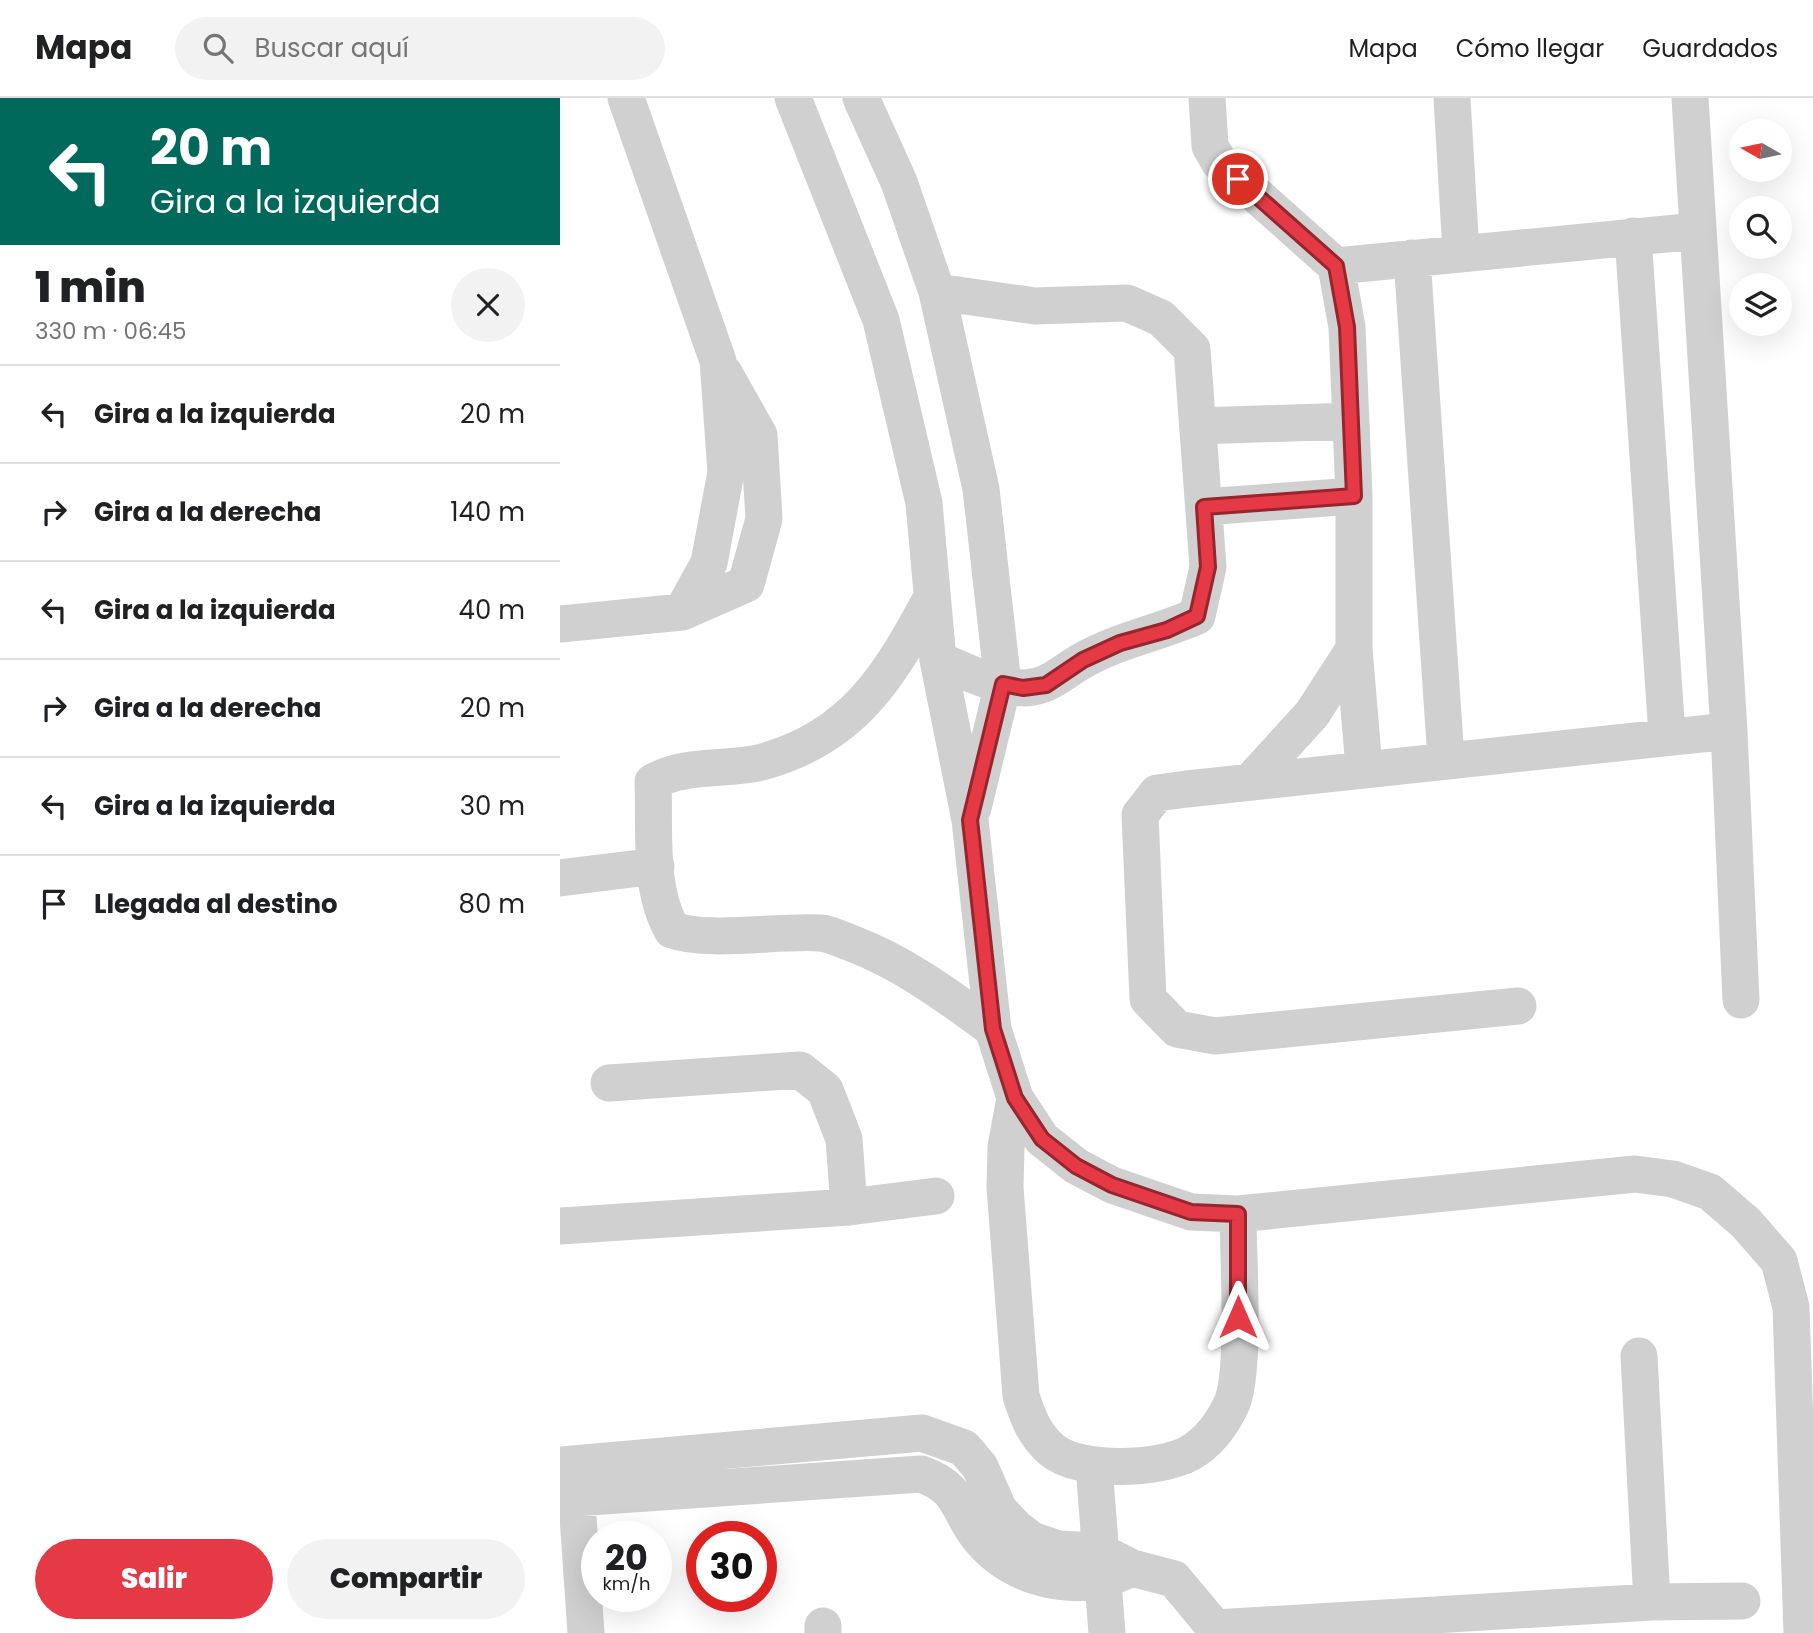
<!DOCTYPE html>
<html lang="es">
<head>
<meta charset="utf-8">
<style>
  :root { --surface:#fff; --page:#f2f2f2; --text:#202124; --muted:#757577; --line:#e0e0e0; --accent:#e63946 }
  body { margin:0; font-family:Poppins,sans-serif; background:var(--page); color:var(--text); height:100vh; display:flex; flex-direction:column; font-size:26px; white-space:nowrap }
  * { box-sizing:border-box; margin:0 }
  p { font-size:23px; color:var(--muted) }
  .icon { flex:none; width:38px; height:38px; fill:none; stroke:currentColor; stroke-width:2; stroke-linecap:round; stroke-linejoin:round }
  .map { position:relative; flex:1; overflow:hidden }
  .side { display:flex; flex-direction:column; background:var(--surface); width:560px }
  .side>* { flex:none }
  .hud { background:#00695c; color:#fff; overflow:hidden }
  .needle { width:46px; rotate:279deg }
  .buttons { position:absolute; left:1169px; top:21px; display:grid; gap:14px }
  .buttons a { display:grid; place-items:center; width:63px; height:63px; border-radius:50%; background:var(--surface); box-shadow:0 7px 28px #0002; font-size:35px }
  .speed { position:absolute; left:21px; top:1423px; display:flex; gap:14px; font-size:35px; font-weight:700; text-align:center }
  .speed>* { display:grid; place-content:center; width:91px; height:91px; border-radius:50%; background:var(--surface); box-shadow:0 7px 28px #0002; line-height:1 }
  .speed small { font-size:18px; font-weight:400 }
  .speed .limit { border:10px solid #d22; background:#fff; color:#111 }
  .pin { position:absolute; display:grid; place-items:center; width:60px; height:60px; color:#fff; margin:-30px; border:4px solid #fff; border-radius:50%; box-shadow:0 2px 7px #0007 }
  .me { position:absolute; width:77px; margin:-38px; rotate:0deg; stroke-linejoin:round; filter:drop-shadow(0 0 5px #0008) }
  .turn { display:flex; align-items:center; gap:24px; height:147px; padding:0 35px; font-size:32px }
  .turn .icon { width:91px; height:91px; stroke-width:2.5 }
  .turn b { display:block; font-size:49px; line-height:60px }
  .round { display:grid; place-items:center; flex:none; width:74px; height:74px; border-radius:37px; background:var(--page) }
  .headline { display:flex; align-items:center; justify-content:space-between; height:119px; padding:0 35px }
  h1 { font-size:42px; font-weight:800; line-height:52px }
  .primary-button { display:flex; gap:14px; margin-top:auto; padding:14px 35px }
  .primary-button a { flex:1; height:80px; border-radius:42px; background:var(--accent); color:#fff; font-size:28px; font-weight:800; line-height:80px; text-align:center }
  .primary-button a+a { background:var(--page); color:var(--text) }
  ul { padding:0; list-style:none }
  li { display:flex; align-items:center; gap:21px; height:98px; padding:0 35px; border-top:2px solid var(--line) }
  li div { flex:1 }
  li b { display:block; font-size:26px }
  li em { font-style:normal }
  header { display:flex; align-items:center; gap:42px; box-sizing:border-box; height:98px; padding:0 35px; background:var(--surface); border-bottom:2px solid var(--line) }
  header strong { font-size:33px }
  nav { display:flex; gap:38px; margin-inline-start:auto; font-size:24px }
  .search { width:490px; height:63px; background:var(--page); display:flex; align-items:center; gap:18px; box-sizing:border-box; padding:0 24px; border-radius:38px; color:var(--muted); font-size:26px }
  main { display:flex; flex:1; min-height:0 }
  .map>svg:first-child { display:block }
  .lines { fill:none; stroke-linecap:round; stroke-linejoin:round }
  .street { stroke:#d0d0d0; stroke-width:37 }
  .route-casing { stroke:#96252e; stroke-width:18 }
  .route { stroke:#e63946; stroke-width:12 }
</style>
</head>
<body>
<header>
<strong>Mapa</strong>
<div class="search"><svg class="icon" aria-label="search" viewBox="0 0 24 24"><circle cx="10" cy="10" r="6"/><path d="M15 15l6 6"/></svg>Buscar aquí</div>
<nav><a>Mapa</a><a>Cómo llegar</a><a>Guardados</a></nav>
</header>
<main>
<section class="side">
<div class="hud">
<div class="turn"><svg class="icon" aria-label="left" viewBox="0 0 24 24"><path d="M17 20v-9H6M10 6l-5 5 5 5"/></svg><div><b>20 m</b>Gira a la izquierda</div></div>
</div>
<div class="headline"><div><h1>1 min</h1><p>330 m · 06:45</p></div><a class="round"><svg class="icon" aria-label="close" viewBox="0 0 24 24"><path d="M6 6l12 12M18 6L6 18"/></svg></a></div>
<ul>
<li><svg class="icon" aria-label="left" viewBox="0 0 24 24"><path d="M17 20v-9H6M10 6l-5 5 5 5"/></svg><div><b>Gira a la izquierda</b></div><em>20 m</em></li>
<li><svg class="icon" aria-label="right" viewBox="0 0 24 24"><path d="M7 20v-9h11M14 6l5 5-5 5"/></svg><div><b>Gira a la derecha</b></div><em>140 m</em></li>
<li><svg class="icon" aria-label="left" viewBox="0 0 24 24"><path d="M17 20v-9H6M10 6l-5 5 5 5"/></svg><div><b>Gira a la izquierda</b></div><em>40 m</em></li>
<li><svg class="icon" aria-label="right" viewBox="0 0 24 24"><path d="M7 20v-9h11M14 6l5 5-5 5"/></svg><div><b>Gira a la derecha</b></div><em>20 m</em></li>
<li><svg class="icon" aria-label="left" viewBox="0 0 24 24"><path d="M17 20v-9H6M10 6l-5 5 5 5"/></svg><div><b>Gira a la izquierda</b></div><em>30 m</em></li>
<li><svg class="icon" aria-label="arrive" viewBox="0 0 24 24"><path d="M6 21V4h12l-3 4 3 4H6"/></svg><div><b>Llegada al destino</b></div><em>80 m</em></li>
</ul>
<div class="primary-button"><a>Salir</a><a>Compartir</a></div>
</section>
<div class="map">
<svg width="1253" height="1535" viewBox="0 0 1253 1535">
  <rect width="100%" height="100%" fill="#fff"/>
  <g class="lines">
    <path class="street" d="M233,0L321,222L364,405L378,562L410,722L433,931L455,1000L482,1041L516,1068L552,1087L631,1114L678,1116L1075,1076L1113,1081L1150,1094L1186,1125L1219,1163L1231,1209L1242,1535
      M301,0L339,84L377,194L421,391L443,586L413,710
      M647,0L650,48L659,64L776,168L787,229L794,398V551L804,670
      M892,0L901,155
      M1130,0L1169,633L1181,902
      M1073,138L1107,637
      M852,160L886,661
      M776,168L1137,133
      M377,194L475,208L567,205L601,220L632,251L648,469L637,518C599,535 558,542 522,563C502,574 489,589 465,590C437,590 404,572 378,562
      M638,328L791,323
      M644,409L794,398
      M372,499C330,577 294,639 202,664C166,673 126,665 93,684C95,731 88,790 112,832C150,845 217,832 261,835C271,836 282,842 291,845C344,865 388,898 433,931
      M122,514L186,486L204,421L199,337L164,275
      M0,526L122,514L149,465L166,374L158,263L66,0
      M690,684L752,616L794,551
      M0,780L96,768
      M958,908L655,938L617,931L588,901L580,717L597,695L627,691L1169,633
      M49,985L240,972L265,992L284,1041L289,1109
      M455,1000L446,1049L445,1089L461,1298C468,1319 474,1337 492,1352C519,1375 600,1372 630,1355C649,1344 662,1326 671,1307C686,1277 678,1156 678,1116
      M0,1128L289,1109L376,1098
      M1079,1258L1092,1504
      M0,1367L362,1335L404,1350L420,1369L439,1412L456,1430L472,1442L498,1451L539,1453L572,1470L614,1481L655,1530L1092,1504L1182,1503
      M534,1368L547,1535
      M15,1375L26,1535
      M0,1401L361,1376C403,1391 396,1412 420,1441C449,1476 498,1491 542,1482C552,1480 562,1474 572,1470
      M263,1528V1535"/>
  </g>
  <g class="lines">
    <g class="route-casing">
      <path id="route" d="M678,1219V1116L631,1114L552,1087L516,1068L482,1041L455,1000L433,931L410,722L443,586L463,590L486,587L523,562L560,545L607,532L637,518L648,469L644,409L794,398L787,229L776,168L678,81"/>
    </g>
    <use href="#route" class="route"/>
  </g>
</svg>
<div class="buttons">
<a><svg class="needle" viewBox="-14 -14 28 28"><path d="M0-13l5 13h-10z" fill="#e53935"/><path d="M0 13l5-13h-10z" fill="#757577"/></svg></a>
<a><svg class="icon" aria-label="search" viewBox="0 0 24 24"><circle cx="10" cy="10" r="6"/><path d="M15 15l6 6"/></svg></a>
<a><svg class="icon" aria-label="layers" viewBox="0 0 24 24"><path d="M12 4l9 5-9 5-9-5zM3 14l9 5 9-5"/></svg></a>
</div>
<div class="speed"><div>20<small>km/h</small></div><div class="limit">30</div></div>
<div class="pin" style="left:678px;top:81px;background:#d93025"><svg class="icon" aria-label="arrive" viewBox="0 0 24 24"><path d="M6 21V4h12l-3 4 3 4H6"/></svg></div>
<svg class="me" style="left:678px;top:1219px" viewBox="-20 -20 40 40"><path d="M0-17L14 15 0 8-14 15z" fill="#e63946" stroke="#fff" stroke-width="4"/></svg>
</div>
</main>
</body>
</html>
